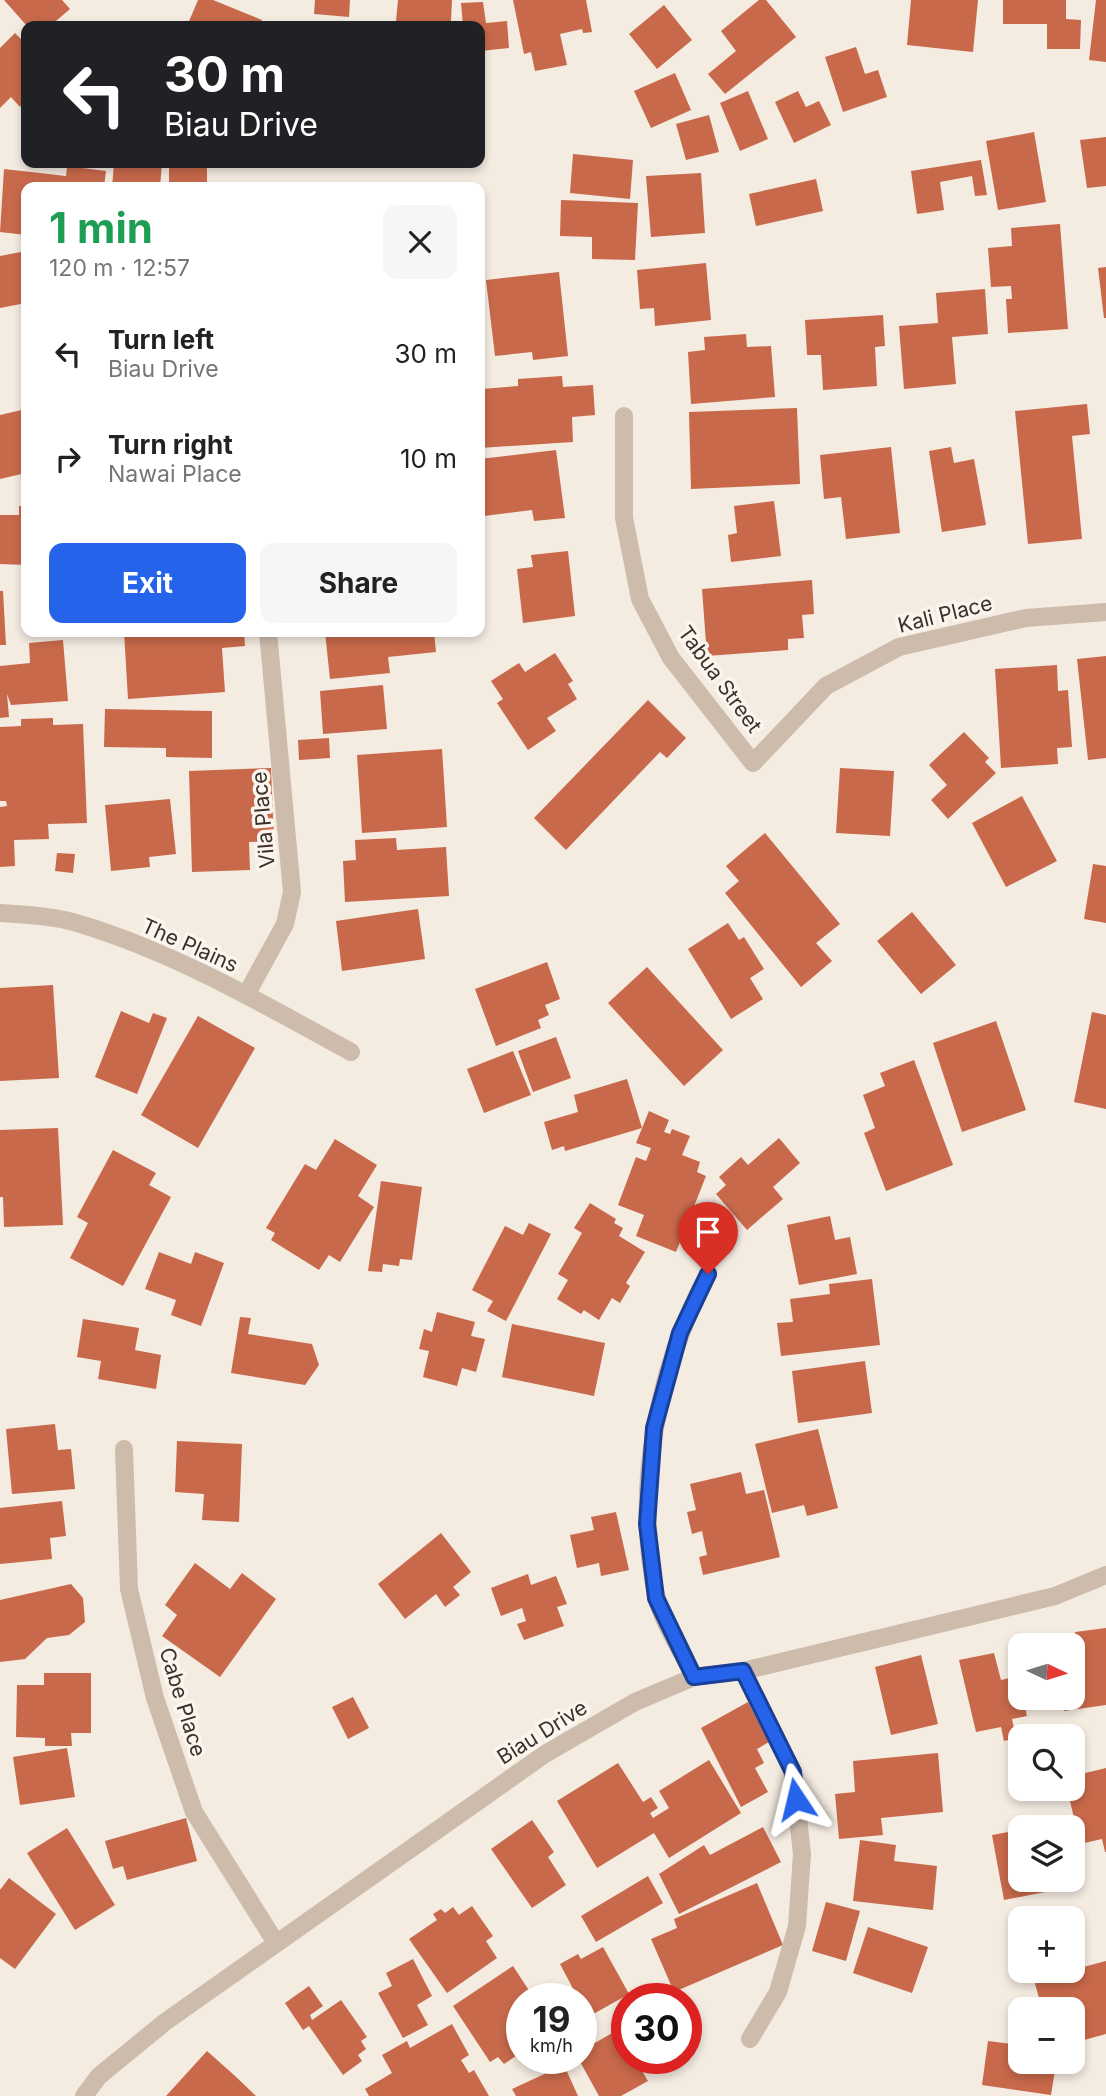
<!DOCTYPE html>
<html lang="en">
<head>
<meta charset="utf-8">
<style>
  :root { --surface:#fff; --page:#f6f6f6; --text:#222; --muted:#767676; --accent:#2563eb }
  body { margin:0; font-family:Inter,sans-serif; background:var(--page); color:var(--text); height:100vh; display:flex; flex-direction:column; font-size:26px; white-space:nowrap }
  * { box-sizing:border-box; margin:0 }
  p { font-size:23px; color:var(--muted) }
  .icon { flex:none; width:38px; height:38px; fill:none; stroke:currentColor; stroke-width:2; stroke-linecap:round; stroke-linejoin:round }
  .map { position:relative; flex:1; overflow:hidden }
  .details { position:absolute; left:21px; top:182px; width:464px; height:455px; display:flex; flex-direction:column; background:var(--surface); border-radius:14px; box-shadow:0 4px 10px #0003 }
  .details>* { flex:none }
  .banner { position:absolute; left:21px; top:21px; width:464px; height:147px; border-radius:14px; box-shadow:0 4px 10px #0003; background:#202124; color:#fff; overflow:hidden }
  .needle { width:46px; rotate:94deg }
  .tools { position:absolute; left:1008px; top:1633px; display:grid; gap:14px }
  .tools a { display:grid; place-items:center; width:77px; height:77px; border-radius:14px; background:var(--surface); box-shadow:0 4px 10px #0003; font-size:35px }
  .speed { position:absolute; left:506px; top:1983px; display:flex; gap:14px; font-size:35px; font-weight:700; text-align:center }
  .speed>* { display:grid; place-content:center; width:91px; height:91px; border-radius:50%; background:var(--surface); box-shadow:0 4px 10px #0003; line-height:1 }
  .speed small { font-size:18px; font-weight:400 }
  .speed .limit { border:10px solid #d22; background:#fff; color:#111 }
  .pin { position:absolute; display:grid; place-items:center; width:60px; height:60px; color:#fff; margin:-72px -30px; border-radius:50% 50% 50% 0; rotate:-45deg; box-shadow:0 0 7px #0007 }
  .pin .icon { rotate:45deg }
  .me { position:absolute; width:77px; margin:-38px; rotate:350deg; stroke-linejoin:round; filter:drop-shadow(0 0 5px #0008) }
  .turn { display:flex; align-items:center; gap:24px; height:147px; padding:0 28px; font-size:32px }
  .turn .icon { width:91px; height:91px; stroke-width:2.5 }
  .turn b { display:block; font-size:49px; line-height:60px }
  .round { display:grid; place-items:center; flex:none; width:74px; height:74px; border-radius:14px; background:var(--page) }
  .overview { display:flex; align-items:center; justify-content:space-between; height:119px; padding:0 28px }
  h1 { font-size:42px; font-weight:700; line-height:52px; color:#1e9e55 }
  .cta { display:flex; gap:14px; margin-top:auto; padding:14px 28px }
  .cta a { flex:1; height:80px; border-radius:14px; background:var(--accent); color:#fff; font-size:28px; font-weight:700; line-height:80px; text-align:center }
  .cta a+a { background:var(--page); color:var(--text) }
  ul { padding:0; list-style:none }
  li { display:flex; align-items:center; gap:21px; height:105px; padding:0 28px }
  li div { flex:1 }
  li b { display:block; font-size:26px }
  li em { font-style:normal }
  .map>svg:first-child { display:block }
  .building { fill:#c8694b }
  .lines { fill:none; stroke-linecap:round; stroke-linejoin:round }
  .street { stroke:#cdbbac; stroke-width:18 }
  .route-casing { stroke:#184099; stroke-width:18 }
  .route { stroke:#2563eb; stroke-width:12 }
  .labels { text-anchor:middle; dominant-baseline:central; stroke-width:7; stroke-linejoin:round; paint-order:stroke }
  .street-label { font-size:21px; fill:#3b302b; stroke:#fbf5ee }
</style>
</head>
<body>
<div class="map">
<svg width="1106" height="2096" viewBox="0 0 1106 2096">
  <rect width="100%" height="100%" fill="#f4ebe1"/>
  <path class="building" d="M4,0H62L70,9L50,26H27Z
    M198,0H213L262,20L259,26H187Z
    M315,0H350L349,17L314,14Z
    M398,0H452L451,21H396Z
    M513,0H586L592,32L583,33L582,29L560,34L567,65L535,71L531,52L524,54Z
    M759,0H766L796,37L725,94L708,74L736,51L721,31Z
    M911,0H978L973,52L907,45Z
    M1003,0H1066V19L1081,20L1080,49H1047V24H1003Z
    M1096,0H1106V62L1089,60Z
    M483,2L486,23L507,21L509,48L480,51V26H463L461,3Z
    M664,5L692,40L657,69L629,34Z
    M15,33L26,44V101L20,107L11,97L0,108V48Z
    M856,47L865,74L878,70L887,97L843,112L825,57Z
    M675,73L691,110L651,128L634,91Z
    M748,91L768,139L740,151L720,103Z
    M798,91L806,107L819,101L831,125L794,143L775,102Z
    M709,115L719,152L686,160L676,124Z
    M1034,132L1046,202L998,210L986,141Z
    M1106,137V186L1087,188L1080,140Z
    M573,154L633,160L630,199L570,193Z
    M981,160L987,195L975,196L972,176L940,182L944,210L917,214L911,171Z
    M114,163H162L160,187H112Z
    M169,163H207V186H169Z
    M67,166L106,171L104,187H26V235L0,232L4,169L66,176Z
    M701,173L705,233L651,237L646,176Z
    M816,179L823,211L756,226L749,194Z
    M275,183L308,184V187H275Z
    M561,200L638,203L635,260L592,259V237L560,236Z
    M1060,224L1068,329L1008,333L1006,299H1012L1011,286L991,287L988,248L1012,246L1011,228Z
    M26,251V303L0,308V256Z
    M706,263L711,320L655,326L654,308L640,309L637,270Z
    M1106,267V318H1104L1098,268Z
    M559,272L568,356L533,360L532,352L495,356L486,280Z
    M985,289L988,334L952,337L956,384L904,389L899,326L938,323L936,293Z
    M883,315L885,346L875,347L877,386L823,390L821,355H807L805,320Z
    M746,334L747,347L771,346L775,397L691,404L688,352L705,350L704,337Z
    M562,376L563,387L593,385L595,415L572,417L573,442L480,448L482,389L518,386V379Z
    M1087,404L1090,434L1072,436L1082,539L1028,544L1015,411Z
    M797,408L800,484L691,489L689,412Z
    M26,409V473L0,479V415Z
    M891,447L900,533L846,539L841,497L824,499L820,455Z
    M951,447L954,463L974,459L986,525L942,532L929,451Z
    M556,450L565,518L534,521L532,510L484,516L480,459Z
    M774,501L781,556L731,562L728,535L737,533L734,506Z
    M19,506H26V565L0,564V515H19Z
    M568,551L575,616L523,623L517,569L533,567L531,555Z
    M812,580L814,614L802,615L804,638L788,639V650L707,656L702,589Z
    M0,591H3L6,645H0Z
    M124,632H244L245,646L222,648L225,692L128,699Z
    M325,632H434L436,652L388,657L390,673L330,679Z
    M63,640L68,701L11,705L7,694L9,717L0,718V666L30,663L29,643Z
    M555,653L573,681L568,684L577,699L547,718L556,731L528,750L497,703L503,699L491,681L519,663L525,672Z
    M1106,656V758L1088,760L1077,659Z
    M1057,665L1058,691L1068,690L1072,747L1057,748L1058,764L1001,768L995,669Z
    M383,685L387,729L323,734L320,691Z
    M648,700L686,738L667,758L660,752L566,850L534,818Z
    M105,709L212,711V758L166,757V748L104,747Z
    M53,718V725L83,724L87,823L48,824L49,839L14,840L15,866L0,867V807L7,806L6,801H0V727L21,726V719Z
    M964,732L989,758L985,762L996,773L948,819L931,800L947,785L929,765Z
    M329,738L330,758L299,760L298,740Z
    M442,749L447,827L362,833L357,755Z
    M271,768L274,841L249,842L250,870L192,872L189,771Z
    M840,768L894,771L890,836L836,833Z
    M1022,796L1057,861L1006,887L972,823Z
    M170,799L176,854L149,857L150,867L111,871L105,805Z
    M765,833L840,924L816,943L832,961L801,987L725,893L739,881L726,866Z
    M396,838L397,850L446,847L449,896L345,902L343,861L356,860L355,840Z
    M57,853L75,854L73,873L55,871Z
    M1093,864L1106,866V923L1084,919Z
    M418,909L425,959L342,971L336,921Z
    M912,912L956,965L921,994L877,941Z
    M728,923L739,940L744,937L764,969L750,978L763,999L731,1019L688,949Z
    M547,962L560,999L545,1005L549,1015L538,1020L541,1028L496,1046L475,989Z
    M647,967L723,1050L684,1086L608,1003Z
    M53,985L59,1078L0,1081V988Z
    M121,1011L149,1023L153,1013L167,1018L137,1094L95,1077Z
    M1092,1012L1106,1015V1109L1074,1102Z
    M198,1016L255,1048L198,1148L141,1115Z
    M996,1021L1026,1110L962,1132L933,1043Z
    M556,1037L571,1078L533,1092L518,1051Z
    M513,1051L531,1095L484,1113L467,1069Z
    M914,1060L953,1165L886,1191L864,1133L875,1128L863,1095L885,1086L880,1073Z
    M627,1079L642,1128L565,1151L564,1146L552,1150L544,1122L578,1112L574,1095Z
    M649,1111L669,1120L664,1132L670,1134L672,1129L690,1136L682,1155L700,1162L697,1172L706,1176L676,1252L636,1236L644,1215L618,1205L636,1157L646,1161L651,1148L636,1143Z
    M58,1128L63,1225L4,1227L3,1197H0V1130Z
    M779,1138L800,1163L773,1187L783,1199L747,1230L716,1194L726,1185L719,1177L741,1157L748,1165Z
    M335,1139L377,1165L358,1196L374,1207L340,1262L329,1255L319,1270L271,1240L275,1233L266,1228L305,1164L316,1170Z
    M113,1150L156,1173L149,1185L171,1197L123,1286L70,1258L88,1223L77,1217Z
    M381,1181L422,1187L412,1260L400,1259L399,1266L383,1264L382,1272L368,1271Z
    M590,1203L616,1219L614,1223L623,1228L619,1236L645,1252L626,1283L630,1286L620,1303L612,1298L599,1320L584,1310L581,1314L557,1299L568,1280L558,1274L582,1233L574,1228Z
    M830,1216L835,1240L850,1237L857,1274L799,1285L787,1225Z
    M529,1223L551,1234L506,1321L487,1311L493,1301L472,1290L505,1226L523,1235Z
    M159,1252L191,1264L195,1252L224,1263L201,1326L171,1315L176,1300L145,1289Z
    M872,1279L880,1345L781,1356L777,1323L793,1322L790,1299L830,1294L829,1284Z
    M437,1312L475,1322L471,1336L485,1339L476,1372L462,1368L457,1386L423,1377L429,1351L419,1349L424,1329L432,1332Z
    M240,1317L251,1318L248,1334L312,1344L319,1365L305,1385L231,1373Z
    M83,1319L139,1328L135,1350L161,1355L156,1389L98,1379L101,1361L77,1357Z
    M512,1324L605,1343L594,1396L502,1377Z
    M865,1361L872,1413L798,1423L792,1371Z
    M55,1424L58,1450L71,1449L75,1489L12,1494L6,1429Z
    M818,1429L838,1508L807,1516L804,1505L772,1513L755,1444Z
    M177,1441L242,1444L239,1522L202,1520L204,1494L175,1492Z
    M741,1472L746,1494L764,1490L780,1557L703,1575L699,1557L707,1555L702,1531L692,1534L687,1512L696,1510L690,1484Z
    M62,1501L66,1536L50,1538L52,1559L0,1564V1508Z
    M616,1512L629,1570L601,1576L599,1563L577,1568L570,1535L594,1530L591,1517Z
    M441,1533L471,1572L453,1587L460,1595L445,1607L436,1594L405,1619L378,1584Z
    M195,1563L230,1589L242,1573L276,1599L220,1677L162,1636L177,1615L165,1605Z
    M528,1574L531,1585L556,1576L567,1604L557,1607L564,1626L524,1640L517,1624L526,1621L522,1608L501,1616L491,1588Z
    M71,1584L83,1598L85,1622L69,1635L47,1638L25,1659L0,1662V1600Z
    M1106,1628V1705L1064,1711L1062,1698H1073V1648H1078L1075,1632Z
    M994,1653L1001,1680L1018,1676L1020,1698H1023L1027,1716L1012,1719L1016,1738L1004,1741L1001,1727L976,1732L959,1660Z
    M921,1655L938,1724L891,1735L875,1667Z
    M44,1673H91V1733H71L72,1746H45V1738L16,1737L17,1685H44Z
    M353,1697L369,1728L348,1739L332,1707Z
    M748,1702L769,1742L757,1749L764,1763L755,1768L768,1792L741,1807L701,1728Z
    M67,1748L75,1797L20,1805L13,1757Z
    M938,1753L943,1812L881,1818L883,1835L839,1839L835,1794L855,1792L853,1761Z
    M709,1760L741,1813L669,1858L654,1833L597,1868L557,1801L618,1763L643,1802L651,1797L658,1808L650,1813L653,1818L669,1808L659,1791Z
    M1106,1768V1852H1105L1102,1839L1080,1844L1067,1788H1073V1776Z
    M186,1818L197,1861L127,1880L123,1866L113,1869L105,1841Z
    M532,1820L554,1852L548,1857L566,1885L532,1908L491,1849Z
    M763,1827L781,1862L679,1914L659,1874L704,1845L710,1855Z
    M67,1828L115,1905L75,1930L27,1853Z
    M1020,1830V1880H1069L1071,1887L1004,1900L992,1835Z
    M860,1840L896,1845L894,1861L937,1866L933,1910L853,1901Z
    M648,1876L663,1903L596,1942L581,1916Z
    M9,1878L56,1914L15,1969L0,1958V1890Z
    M757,1883L783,1945L674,1992L651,1939L677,1928L674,1919Z
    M826,1902L860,1911L846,1961L812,1951Z
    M472,1906L493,1936L486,1941L497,1958L447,1993L409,1939L437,1920L433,1914L441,1909L445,1913L453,1907L459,1915Z
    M868,1927L928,1947L912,1993L853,1973Z
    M603,1947L629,1994L588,2017L560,1964L578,1954L581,1959Z
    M413,1959L432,1996L417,2005L428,2025L403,2038L378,1993L392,1986L386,1973Z
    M1106,1961V2034L1073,2043V2009H1042L1034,1980Z
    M513,1966L534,1998H522V2052L504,2064L498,2057L490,2062L453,2006Z
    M309,1986L323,2006L310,2015L312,2020L341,2000L367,2037L361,2041L366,2049L358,2055L362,2061L343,2075L309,2026L303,2030L285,2003Z
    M452,2024L469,2055L461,2060L469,2073L474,2070L489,2096H369L365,2089L392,2073L382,2055L407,2041L410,2048Z
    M626,2025V2058H649L638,2064L648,2081L621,2096H599L578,2058H581V2051Z
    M988,2041L1020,2045V2062L1056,2064L1051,2095L982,2085Z
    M207,2051L234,2075L256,2096H166Z
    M564,2065L578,2096H516L512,2089Z"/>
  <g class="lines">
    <path class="street" d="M624,416V518L640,599L671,658L753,763L826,686L899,647L1026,618L1106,612
      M0,913C26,915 55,916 80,924C176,953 263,1004 351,1052
      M246,995L285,924L292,892L268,632
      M124,1449L129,1589L155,1698L194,1812L276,1943
      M743,1671L793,1772L802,1854L797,1926L778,1992L750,2039
      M694,1677C683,1653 661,1620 656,1595C634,1487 657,1370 708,1274
      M84,2096L99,2076L165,2022L545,1754L635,1702L694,1677L743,1671L1055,1596L1106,1575"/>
  </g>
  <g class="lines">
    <g class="route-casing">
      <path id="route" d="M708,1274L680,1333L654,1428L647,1524L656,1598L694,1677L743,1671L793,1772L796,1799"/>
    </g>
    <use href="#route" class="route"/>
  </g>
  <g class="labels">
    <g class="street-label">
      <text transform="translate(945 614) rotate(-14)">Kali Place</text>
      <text transform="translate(720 679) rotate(54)">Tabua Street</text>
      <text transform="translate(263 820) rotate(-95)">Vila Place</text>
      <text transform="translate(190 945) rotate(24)">The Plains</text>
      <text transform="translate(183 1702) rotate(73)">Cabe Place</text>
      <text transform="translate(542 1732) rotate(-32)">Biau Drive</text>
    </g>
  </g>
</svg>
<div class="tools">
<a><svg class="needle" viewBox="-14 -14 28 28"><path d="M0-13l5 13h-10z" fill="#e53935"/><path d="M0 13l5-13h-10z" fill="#767676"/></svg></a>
<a><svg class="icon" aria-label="search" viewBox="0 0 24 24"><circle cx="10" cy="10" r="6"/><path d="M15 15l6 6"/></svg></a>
<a><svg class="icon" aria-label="layers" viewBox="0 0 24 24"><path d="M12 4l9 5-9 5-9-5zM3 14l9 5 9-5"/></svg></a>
<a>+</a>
<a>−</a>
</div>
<div class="speed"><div>19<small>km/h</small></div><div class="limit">30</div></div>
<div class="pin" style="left:708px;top:1274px;background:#d93025"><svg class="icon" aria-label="arrive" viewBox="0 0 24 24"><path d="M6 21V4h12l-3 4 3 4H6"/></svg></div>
<svg class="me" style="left:796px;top:1799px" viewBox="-20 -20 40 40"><path d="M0-17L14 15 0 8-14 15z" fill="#2563eb" stroke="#fff" stroke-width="4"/></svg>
<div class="banner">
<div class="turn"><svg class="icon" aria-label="left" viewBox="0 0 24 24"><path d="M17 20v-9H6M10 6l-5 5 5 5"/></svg><div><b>30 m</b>Biau Drive</div></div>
</div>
<section class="details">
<div class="overview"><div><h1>1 min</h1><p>120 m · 12:57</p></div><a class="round"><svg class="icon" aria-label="close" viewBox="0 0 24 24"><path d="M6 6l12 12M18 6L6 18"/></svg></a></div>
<ul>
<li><svg class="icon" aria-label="left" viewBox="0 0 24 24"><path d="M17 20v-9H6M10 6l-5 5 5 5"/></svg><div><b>Turn left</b><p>Biau Drive</p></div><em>30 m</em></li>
<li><svg class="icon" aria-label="right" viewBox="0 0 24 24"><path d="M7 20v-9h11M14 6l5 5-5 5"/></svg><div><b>Turn right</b><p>Nawai Place</p></div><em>10 m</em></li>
</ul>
<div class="cta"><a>Exit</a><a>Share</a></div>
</section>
</div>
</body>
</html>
